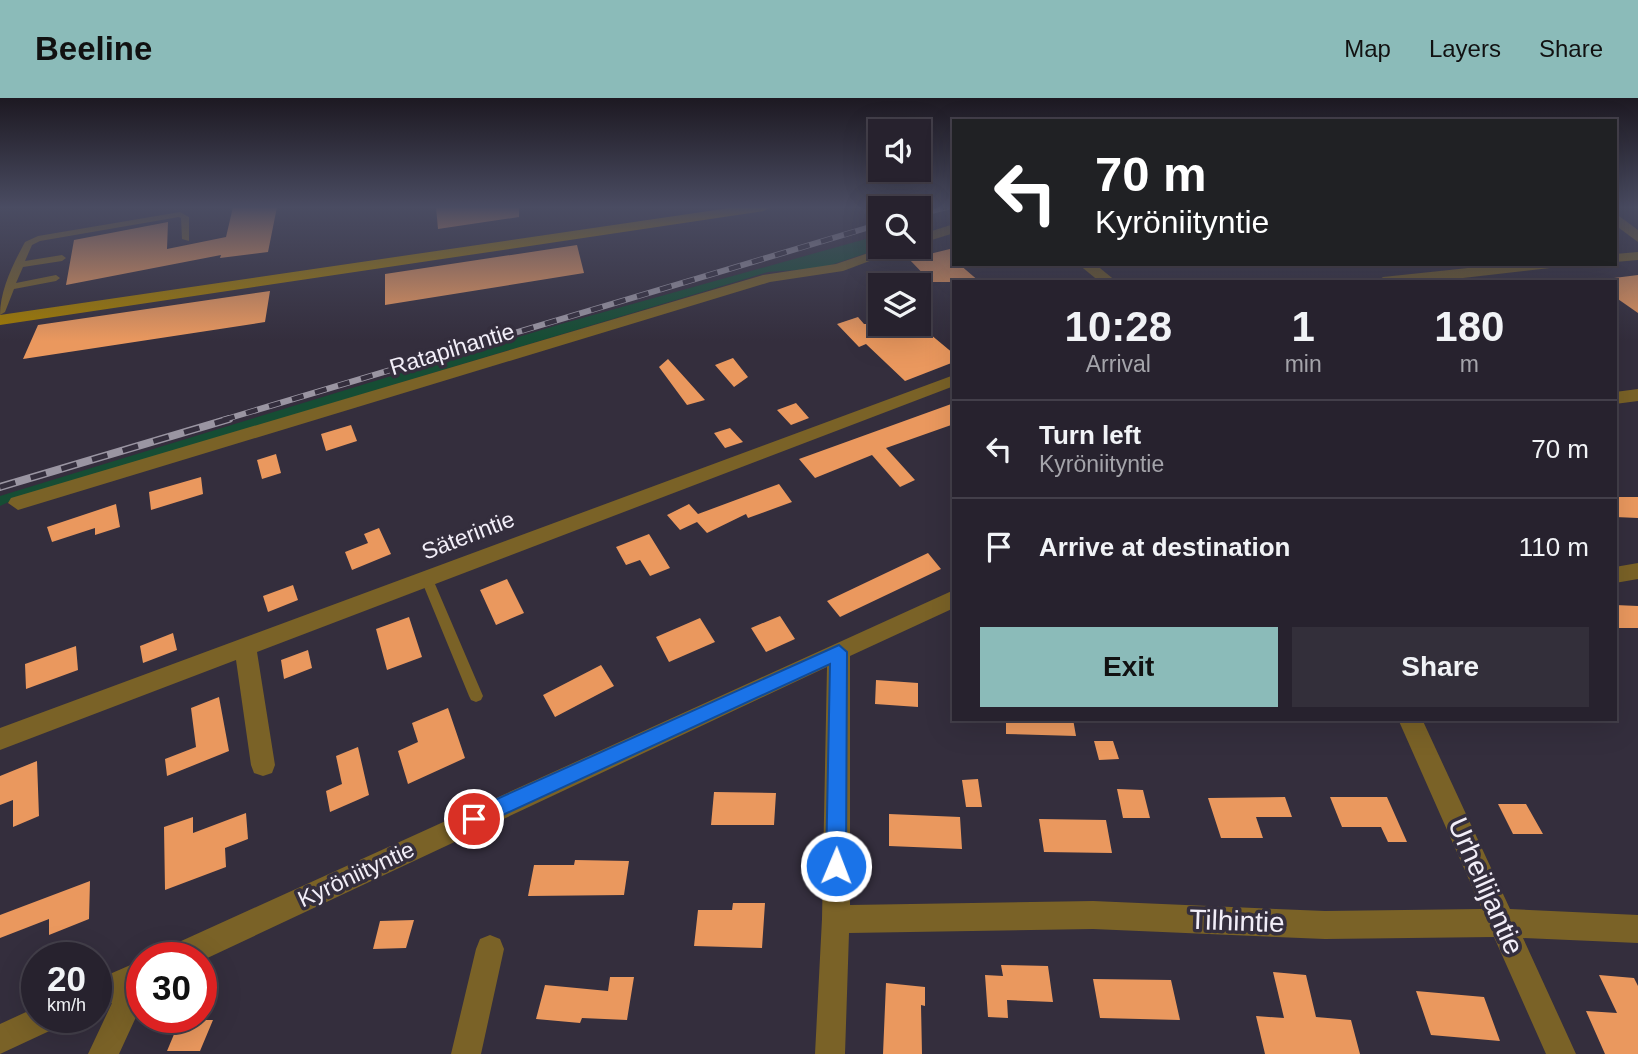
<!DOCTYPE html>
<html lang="en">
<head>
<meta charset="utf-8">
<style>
  :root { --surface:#27222e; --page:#332f3a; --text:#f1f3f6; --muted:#a4a4aa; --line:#433f4a; --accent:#8bbbb9 }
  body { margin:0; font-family:Arial,sans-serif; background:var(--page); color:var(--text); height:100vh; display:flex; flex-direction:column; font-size:26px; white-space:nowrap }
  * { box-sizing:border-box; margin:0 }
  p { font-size:23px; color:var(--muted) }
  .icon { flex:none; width:38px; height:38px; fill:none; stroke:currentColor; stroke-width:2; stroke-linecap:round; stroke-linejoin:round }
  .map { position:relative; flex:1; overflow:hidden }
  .panel { position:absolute; left:952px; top:182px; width:665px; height:441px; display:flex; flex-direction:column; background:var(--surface); border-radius:0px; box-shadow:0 7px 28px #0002,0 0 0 2px var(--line) }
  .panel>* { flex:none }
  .hud { position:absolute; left:952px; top:21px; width:665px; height:147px; border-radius:0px; box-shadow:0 7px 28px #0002,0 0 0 2px var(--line); background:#202124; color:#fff; overflow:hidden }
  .tools { position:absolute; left:868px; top:21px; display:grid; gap:14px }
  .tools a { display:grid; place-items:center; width:63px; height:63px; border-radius:0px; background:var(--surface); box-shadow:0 7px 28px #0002,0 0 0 2px var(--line); font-size:35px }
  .speed { position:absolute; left:21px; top:844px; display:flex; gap:14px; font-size:35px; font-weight:700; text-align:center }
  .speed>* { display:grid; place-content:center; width:91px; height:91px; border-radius:50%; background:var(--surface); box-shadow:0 7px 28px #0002,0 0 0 2px var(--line); line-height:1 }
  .speed small { font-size:18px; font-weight:400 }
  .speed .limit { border:10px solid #d22; background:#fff; color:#111 }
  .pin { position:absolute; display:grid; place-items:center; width:60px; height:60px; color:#fff; margin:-30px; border:4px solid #fff; border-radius:50%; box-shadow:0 2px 7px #0007 }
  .me { position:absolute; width:77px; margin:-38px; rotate:1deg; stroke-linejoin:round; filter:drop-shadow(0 0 5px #0008) }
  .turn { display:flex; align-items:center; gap:24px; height:147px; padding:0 28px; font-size:32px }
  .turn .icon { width:91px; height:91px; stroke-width:2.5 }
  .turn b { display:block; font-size:49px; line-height:60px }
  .eta { display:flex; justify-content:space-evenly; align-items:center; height:119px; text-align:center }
  .eta b { font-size:42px; font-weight:700; line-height:49px }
  .cta { display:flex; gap:14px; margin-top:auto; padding:14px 28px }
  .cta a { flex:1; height:80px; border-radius:0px; background:var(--accent); color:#111; font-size:28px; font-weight:700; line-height:80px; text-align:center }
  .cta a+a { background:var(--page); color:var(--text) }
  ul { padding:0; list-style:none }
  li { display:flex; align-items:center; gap:21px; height:98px; padding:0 28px; border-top:2px solid var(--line) }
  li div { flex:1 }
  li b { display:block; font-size:26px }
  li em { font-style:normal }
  header { display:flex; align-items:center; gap:42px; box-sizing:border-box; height:98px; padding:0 35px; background:var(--accent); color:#111 }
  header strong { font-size:33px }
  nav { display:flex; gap:38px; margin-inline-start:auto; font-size:24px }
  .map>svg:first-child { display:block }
  .green { fill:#164d34 }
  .building { fill:#ea985e }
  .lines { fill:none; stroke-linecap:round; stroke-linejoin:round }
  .lane { fill:#7a6227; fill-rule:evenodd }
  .street { fill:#7a6227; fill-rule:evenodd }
  .secondary { fill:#a37c00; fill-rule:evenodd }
  .rail-far1-casing { stroke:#9a95a2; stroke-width:6 }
  .rail-casing { stroke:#9a95a2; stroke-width:8 }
  .rail-far1 { stroke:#342e3d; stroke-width:4.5; stroke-dasharray:12; stroke-linecap:butt }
  .rail { stroke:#342e3d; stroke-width:5; stroke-dasharray:16; stroke-linecap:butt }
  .route { fill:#1a73e8; stroke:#114b97; stroke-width:2 }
  .labels { text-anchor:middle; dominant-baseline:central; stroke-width:7; stroke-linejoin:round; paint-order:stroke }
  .street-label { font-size:23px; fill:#f2eef8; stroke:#342e3d }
  .near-street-label { font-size:28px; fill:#f2eef8; stroke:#342e3d }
</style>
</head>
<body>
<header>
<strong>Beeline</strong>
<nav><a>Map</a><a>Layers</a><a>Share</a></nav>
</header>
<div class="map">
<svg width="1638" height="956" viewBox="0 0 1638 956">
  <rect width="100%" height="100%" fill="#342e3d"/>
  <path class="green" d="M880,137V149H885L822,170L768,174L722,188L15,401L0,408V415V398L561,226Z"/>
  <path class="building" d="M233,109H277L268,154L220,160L221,157L66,187L74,142L168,124L167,151L226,139Z
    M436,109H519V119L438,131Z
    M577,147L584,175L385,207V176Z
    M954,150V166H959L980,184H931L909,161Z
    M1638,177V215L1615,199V184L1590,183Z
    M270,193L265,224L23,261L38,227Z
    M858,219L864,226H918L954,256V264L905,283L866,246L859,249L837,226Z
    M733,260L748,279L734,289L715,267Z
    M668,261L705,302L687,307L659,269Z
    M796,305L809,320L791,327L777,312Z
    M954,305V326L886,350L915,382L900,389L872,357L815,380L799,361Z
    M351,327L357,343L326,353L321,336Z
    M730,330L743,344L725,350L714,335Z
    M276,356L281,375L262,381L257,362Z
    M201,379L203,396L151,412L149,394Z
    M779,386L792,404L748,420L746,416L707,435L697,424L680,432L667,417L689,406L698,416Z
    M1615,399H1638V420L1615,419Z
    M116,406L120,429L95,437V430L52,444L47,429Z
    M379,430L391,456L352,472L345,454L368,445L364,436Z
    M649,436L670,470L650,478L640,462L626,467L616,449Z
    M928,455L941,471L840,519L827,503Z
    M507,481L524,515L496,527L480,492Z
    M293,487L298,502L268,514L263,498Z
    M1615,507L1638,508V530H1615Z
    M780,518L795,541L766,554L751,530Z
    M409,519L422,559L387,572L376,531Z
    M700,520L715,544L669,564L656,539Z
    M173,535L177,552L143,565L140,548Z
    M76,548L78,572L26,591L25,566Z
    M308,552L312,570L284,581L281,562Z
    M601,567L614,588L555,619L543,597Z
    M876,582L918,585V609L875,606Z
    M219,599L229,653L167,678L165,661L196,649L191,610Z
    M448,610L465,660L408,686L398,653L418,644L412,625Z
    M1006,621H1073L1076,638L1006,636Z
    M1094,643H1113L1119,661L1099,662Z
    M358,649L369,697L330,714L326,693L342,686L336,658Z
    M37,663L39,718L13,729V702L0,707V678Z
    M978,681L982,709H966L962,682Z
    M1117,691L1143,692L1150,720H1123Z
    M714,694L776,695L774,727H711Z
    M1285,699L1292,719H1256L1263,740H1221L1208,700Z
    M1330,699H1387L1407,744H1388L1381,729H1342Z
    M1498,706H1526L1543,736H1513Z
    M246,715L248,741L225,750L226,769L165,792L164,729L193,719V735Z
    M889,716L960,719L962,751L889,748Z
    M1039,721L1106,722L1112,755L1044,754Z
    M575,762L629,763L624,797L528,798L534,767H574Z
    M90,783L89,821L49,837V821L0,840V817Z
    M733,805H765L762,850L694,848L698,812H732Z
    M414,822L406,850L373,851L380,823Z
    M1001,867L1048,868L1053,904L1007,902L1008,920L988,919L985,877L1003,878Z
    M1273,874L1306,877L1316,919L1351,922L1360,956H1265L1256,918L1284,920Z
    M1599,877L1634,880L1638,888V956H1605L1586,913L1617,915Z
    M610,879H634L627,922L582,920L580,925L536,921L545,887L608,893Z
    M1093,881L1171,882L1180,922L1100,920Z
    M886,885L925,889V908L921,907L922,956H883Z
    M1416,893L1484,899L1500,943L1431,937Z
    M180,922H213L200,953H167Z"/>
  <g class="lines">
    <path class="lane" d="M180,114L189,119V143L182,141L181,120L179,119L40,143L32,147L25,163L62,157L66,160L62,163L23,169L16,185L56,177L60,180L56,183L14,191L5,214L0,217C0,192 13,166 25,144L38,138Z
      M426,474L430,476L432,479L483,598L481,602L476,604L471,602L469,598L420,479L422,476Z"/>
    <path class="street" d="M1615,115L1638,132V144L1615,127Z
      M954,126V135L919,146V137Z
      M886,149H907L843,173L770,184L18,412L8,405L11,400L763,177L836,166Z
      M1638,154V162L1615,164V156Z
      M1078,166H1095L1117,184H1100Z
      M1506,166H1557L1550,170L1428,184H1376L1383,179Z
      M954,277V288L257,554L275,667L272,675L263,678L254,675L251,667L236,562L0,652V630Z
      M1638,291V303L1615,306V294Z
      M1638,465V481L1615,485V469Z
      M954,492V510L850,558V807L1093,803L1325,813L1482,811L1398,621H1422L1510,811L1638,817V845L1523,840L1576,956H1546L1494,839L1325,841L1093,831L849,835L845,956H815L822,821L827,569L201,863V859H164L168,849Z
      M490,837L500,841L504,851L481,956H451L476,851L480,841Z
      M142,862V906L119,956H88L112,905L96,911V882Z
      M37,909V919H63L58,929L0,956V926Z"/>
    <path class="secondary" d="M736,109H771L764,113L0,227V217Z"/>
    <g class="rail-far1-casing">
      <path id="rail-far1" d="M919,116L947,109
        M223,322L880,126"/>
    </g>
    <g class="rail-casing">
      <path id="rail" d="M0,389L229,321"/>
    </g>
    <use href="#rail-far1" class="rail-far1"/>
    <use href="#rail" class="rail"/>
  </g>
  <linearGradient id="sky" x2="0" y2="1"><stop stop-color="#1d1922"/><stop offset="0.45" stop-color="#4a4c62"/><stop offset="1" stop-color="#4a4c62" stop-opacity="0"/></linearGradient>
  <rect width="1638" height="243" fill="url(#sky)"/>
  <path class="route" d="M839,547L847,554L846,768L843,775L836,778L829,775L826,768L830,566L481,727L474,730L468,727L465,721L468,714Z"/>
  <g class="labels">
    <g class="street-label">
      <text transform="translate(452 251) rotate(-17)">Ratapihantie</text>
      <text transform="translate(468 437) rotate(-21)">Säterintie</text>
      <text transform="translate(356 776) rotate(-25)">Kyröniityntie</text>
    </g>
    <g class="near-street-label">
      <text transform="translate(1486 788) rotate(66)">Urheilijantie</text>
      <text transform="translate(1237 823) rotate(2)">Tilhintie</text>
    </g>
  </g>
</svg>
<div class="tools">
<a><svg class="icon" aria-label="sound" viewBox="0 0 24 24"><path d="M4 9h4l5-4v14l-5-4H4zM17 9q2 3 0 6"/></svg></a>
<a><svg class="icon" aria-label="search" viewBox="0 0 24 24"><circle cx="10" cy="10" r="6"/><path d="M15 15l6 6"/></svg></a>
<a><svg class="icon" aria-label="layers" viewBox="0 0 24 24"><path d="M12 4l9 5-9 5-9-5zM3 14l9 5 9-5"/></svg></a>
</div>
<div class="speed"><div>20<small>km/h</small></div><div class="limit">30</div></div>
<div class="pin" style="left:474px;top:721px;background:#d93025"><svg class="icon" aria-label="arrive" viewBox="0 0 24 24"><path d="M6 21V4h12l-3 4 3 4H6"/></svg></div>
<svg class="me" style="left:836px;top:768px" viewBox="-20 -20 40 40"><circle r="17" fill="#1a73e8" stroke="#fff" stroke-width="3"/><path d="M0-11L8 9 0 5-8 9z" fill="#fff"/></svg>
<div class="hud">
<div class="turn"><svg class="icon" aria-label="left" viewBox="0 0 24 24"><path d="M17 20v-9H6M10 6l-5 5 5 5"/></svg><div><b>70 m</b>Kyröniityntie</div></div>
</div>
<section class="panel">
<div class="eta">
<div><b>10:28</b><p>Arrival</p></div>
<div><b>1</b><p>min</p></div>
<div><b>180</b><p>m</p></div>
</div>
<ul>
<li><svg class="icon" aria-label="left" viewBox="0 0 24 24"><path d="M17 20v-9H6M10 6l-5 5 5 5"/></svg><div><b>Turn left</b><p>Kyröniityntie</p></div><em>70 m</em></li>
<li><svg class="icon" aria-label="arrive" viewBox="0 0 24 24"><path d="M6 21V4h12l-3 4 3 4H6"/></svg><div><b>Arrive at destination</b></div><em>110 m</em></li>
</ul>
<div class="cta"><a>Exit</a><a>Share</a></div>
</section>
</div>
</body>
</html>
